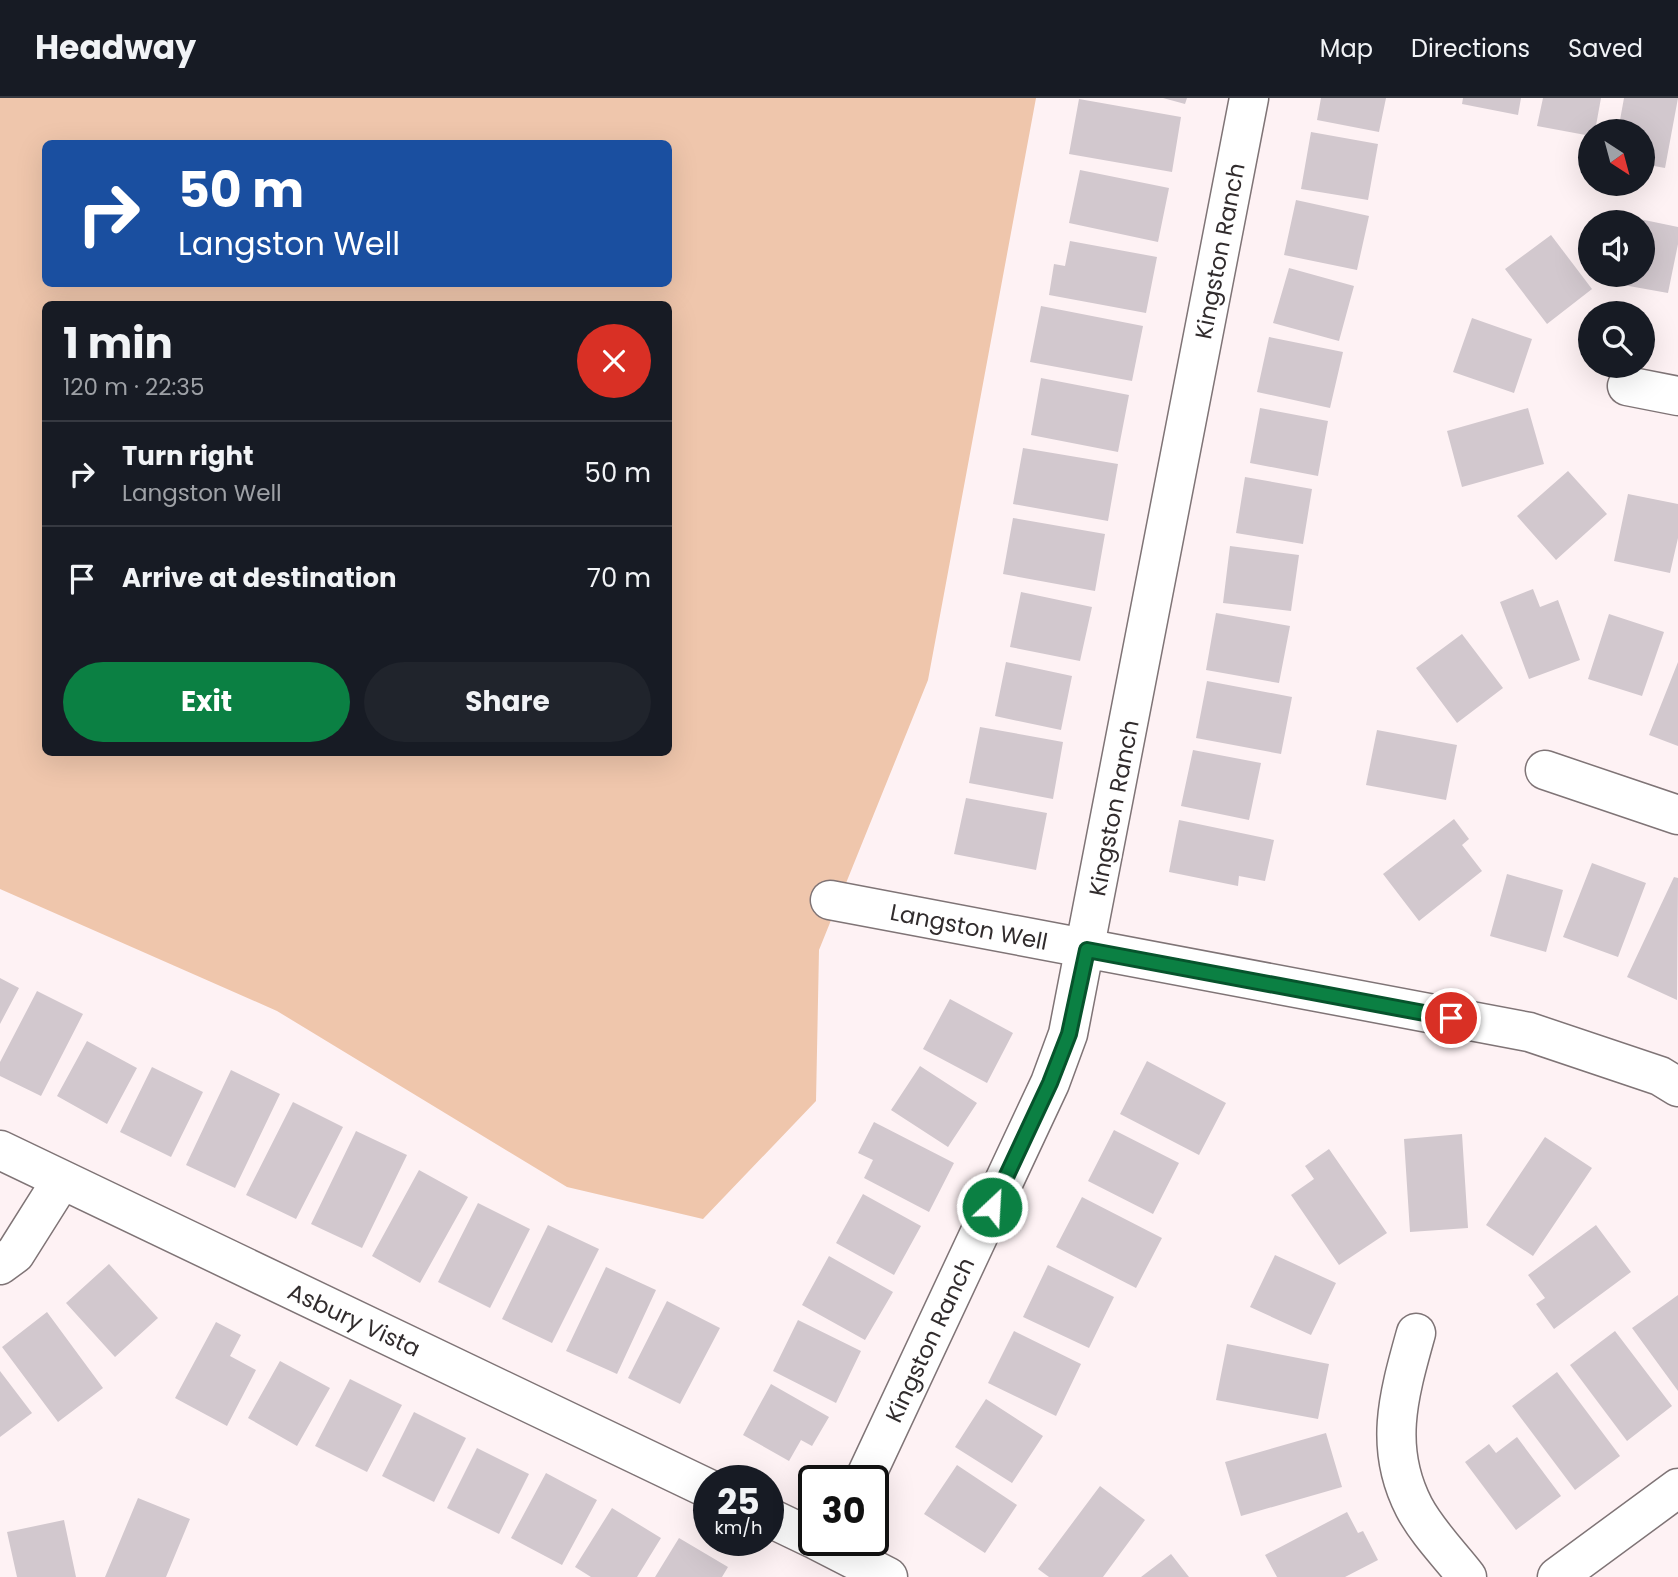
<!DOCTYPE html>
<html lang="en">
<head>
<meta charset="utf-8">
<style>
  :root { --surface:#171b24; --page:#20242c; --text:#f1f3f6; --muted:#9ea1a6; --line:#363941; --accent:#0b8043 }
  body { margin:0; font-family:Poppins,sans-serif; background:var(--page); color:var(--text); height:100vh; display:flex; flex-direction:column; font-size:26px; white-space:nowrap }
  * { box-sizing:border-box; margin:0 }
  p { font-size:23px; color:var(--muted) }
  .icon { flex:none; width:38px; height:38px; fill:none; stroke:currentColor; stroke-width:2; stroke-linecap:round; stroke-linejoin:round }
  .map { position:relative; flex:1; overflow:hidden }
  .side { position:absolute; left:42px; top:203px; width:630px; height:455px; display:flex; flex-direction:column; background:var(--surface); border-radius:10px; box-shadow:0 7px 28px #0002 }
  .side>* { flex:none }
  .top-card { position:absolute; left:42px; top:42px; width:630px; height:147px; border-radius:10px; box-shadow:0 7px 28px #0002; background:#1a4fa0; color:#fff; overflow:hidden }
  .needle { width:46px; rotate:144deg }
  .fabs { position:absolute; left:1578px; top:21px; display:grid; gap:14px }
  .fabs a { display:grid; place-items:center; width:77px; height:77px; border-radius:50%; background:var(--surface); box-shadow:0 7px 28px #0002; font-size:35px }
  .speed { position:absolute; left:693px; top:1367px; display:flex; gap:14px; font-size:35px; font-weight:700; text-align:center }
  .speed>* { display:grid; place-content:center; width:91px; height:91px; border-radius:50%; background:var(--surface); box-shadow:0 7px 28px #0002; line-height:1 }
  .speed small { font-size:18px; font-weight:400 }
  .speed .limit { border:4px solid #111; border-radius:10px; background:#fff; color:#111 }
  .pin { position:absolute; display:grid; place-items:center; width:60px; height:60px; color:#fff; margin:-30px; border:4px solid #fff; border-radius:50%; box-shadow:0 2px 7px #0007 }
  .me { position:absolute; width:77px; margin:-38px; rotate:25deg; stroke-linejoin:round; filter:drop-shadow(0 0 5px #0008) }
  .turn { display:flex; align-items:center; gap:24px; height:147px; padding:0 21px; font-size:32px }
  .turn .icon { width:91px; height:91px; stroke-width:2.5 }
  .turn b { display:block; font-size:49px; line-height:60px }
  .round { display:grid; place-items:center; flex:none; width:74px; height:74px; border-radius:37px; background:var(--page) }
  .summary { display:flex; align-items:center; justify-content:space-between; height:119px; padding:0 21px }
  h1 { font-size:42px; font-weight:700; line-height:52px }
  .button { display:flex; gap:14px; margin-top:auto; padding:14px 21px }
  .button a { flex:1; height:80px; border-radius:42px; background:var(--accent); color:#fff; font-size:28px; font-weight:700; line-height:80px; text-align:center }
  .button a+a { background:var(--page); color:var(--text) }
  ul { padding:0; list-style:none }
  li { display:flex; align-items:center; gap:21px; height:105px; padding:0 21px; border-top:2px solid var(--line) }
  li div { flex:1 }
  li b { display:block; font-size:26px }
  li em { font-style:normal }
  header { display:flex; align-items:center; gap:42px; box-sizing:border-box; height:98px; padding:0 35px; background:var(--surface); border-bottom:2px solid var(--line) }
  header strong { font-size:33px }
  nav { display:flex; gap:38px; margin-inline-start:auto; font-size:24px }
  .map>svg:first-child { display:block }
  .green { fill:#efc6ac; fill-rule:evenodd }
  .building { fill:#d2c8ce }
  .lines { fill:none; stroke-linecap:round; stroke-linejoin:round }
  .street-casing { stroke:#7f7476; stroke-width:41 }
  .street { stroke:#fff; stroke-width:38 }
  .route-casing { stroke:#07532c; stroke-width:18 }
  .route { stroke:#0b8043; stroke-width:12 }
  .labels { text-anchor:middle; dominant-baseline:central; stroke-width:5; stroke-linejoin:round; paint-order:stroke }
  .street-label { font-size:23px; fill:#312c2d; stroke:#fff }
</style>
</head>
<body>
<header>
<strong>Headway</strong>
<nav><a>Map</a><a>Directions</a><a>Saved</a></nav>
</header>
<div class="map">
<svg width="1678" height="1479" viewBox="0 0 1678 1479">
  <rect width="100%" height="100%" fill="#fef2f4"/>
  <path class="green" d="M0,0H1036L928,582L819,852L816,1003L703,1121L567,1089L277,913L0,791ZM46,46H668V186H46ZM46,206H668V654H46Z"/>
  <path class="building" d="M1163,0H1187L1185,6Z
    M1321,0H1386L1379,34L1317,22Z
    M1463,0H1521L1518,17L1462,6Z
    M1543,0H1601L1595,33H1591V38L1537,28Z
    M1624,0H1678L1665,70L1643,66V33H1618Z
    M1079,1L1181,19L1172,74L1069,56Z
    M1311,34L1378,46L1368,102L1301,91Z
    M1080,72L1169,90L1158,144L1069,125Z
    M1296,102L1369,118L1357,172L1284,157Z
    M1625,118L1678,129V146L1668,195L1612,185L1614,177H1643V124H1624Z
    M1551,137L1592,191L1547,226L1505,171Z
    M1070,143L1157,159L1146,215L1049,197L1054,166L1065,168Z
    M1289,170L1354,188L1339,243L1273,225Z
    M1041,208L1143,228L1132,283L1030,264Z
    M1472,220L1532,241L1514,295L1453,274Z
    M1269,239L1343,254L1330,310L1257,294Z
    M1041,280L1129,297L1118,354L1031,337Z
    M1260,310L1328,323L1318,378L1250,365Z
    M1528,310L1544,366L1462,389L1447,333Z
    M1023,350L1118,366L1108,423L1013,406Z
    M1568,373L1607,416L1556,462L1517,418Z
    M1245,379L1312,391L1303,446L1236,435Z
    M1628,396L1678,406V440L1670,475L1614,463Z
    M1013,420L1105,436L1095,493L1003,476Z
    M1230,448L1299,457L1291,513L1223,505Z
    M1533,491L1540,509L1558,502L1580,562L1529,581L1500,504Z
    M1021,494L1092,509L1080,563L1010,549Z
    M1216,515L1290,528L1279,585L1206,572Z
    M1609,516L1664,534L1642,598L1588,581Z
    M1462,536L1503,590L1457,625L1416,570Z
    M1006,564L1072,578L1061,632L995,618Z
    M1678,564V648L1649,637Z
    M1207,583L1292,599L1281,656L1196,640Z
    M980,629L1063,644L1053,701L969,685Z
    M1377,632L1457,647L1446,702L1366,687Z
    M1193,652L1261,665L1249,722L1181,708Z
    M966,700L1047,715L1036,772L954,756Z
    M1454,721L1469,741L1462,747L1482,773L1419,823L1383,776Z
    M1179,722L1274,742L1265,783L1239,778L1238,788L1169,774Z
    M1592,765L1646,785L1618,859L1563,839Z
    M1507,776L1563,792L1546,854L1490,838Z
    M1674,779L1678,780L1677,902L1627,879Z
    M0,880L19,890L0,926Z
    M37,893L83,916L41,998L0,978V964Z
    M950,901L1013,935L987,985L923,951Z
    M87,943L137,970L107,1026L57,998Z
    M1147,963L1226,1005L1199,1057L1120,1016Z
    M920,968L977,1005L948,1049L891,1012Z
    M152,969L203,994L171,1059L120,1034Z
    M231,972L280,996L235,1090L186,1067Z
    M293,1004L343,1029L296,1121L246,1097Z
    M874,1024L954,1065L929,1114L864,1080L873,1062L858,1055Z
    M1114,1032L1179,1065L1153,1116L1088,1083Z
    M356,1033L407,1057L362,1150L311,1126Z
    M1462,1036L1468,1130L1410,1134L1404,1041Z
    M1545,1039L1592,1070L1533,1158L1486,1127Z
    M1329,1051L1387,1135L1339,1167L1291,1097L1314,1081L1305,1068Z
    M419,1072L468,1099L420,1185L372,1158Z
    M863,1096L921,1128L894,1177L836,1145Z
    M1082,1099L1162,1140L1136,1190L1056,1149Z
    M478,1105L530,1131L490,1210L438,1184Z
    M548,1127L599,1151L552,1245L502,1221Z
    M1596,1127L1631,1174L1554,1231L1536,1206L1545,1200L1528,1177Z
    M1275,1157L1336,1185L1311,1237L1250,1209Z
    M829,1158L893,1194L865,1242L802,1207Z
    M109,1166L158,1220L115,1259L66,1205Z
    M1048,1167L1114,1199L1089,1250L1023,1219Z
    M606,1169L656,1192L617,1276L566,1253Z
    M1678,1197V1293L1632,1230Z
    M667,1203L720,1230L680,1306L628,1280Z
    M47,1214L103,1290L58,1324L2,1249Z
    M798,1222L861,1253L836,1305L773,1273Z
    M216,1224L241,1237L230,1258L256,1272L227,1328L175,1300Z
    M1014,1233L1081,1266L1056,1318L988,1285Z
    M1615,1233L1672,1308L1627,1343L1570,1267Z
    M1227,1246L1329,1266L1318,1321L1216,1302Z
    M280,1263L330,1290L297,1348L248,1320Z
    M0,1273L32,1315L0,1339Z
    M1557,1274L1620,1358L1575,1392L1512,1308Z
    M350,1281L402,1307L367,1374L315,1348Z
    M771,1286L829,1319L812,1348L801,1342L789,1363L743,1337Z
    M986,1301L1043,1338L1012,1385L955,1349Z
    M414,1314L466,1340L434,1404L382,1378Z
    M1326,1335L1342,1389L1241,1418L1225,1364Z
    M1517,1339L1561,1398L1516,1432L1465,1364L1489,1346L1496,1355Z
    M477,1350L529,1376L499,1436L447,1410Z
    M957,1367L1017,1407L985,1455L924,1416Z
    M546,1375L597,1402L562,1467L511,1440Z
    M1100,1388L1145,1422L1103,1479H1049L1038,1471Z
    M138,1400L190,1421L166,1479H105Z
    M612,1410L661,1440L637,1479H591L575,1469Z
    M1347,1414L1358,1435L1363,1433L1378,1462L1345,1479H1277L1265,1457Z
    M64,1422L76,1479H17L7,1434Z
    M679,1440L728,1469L722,1479H655Z
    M1171,1456L1189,1479H1141Z"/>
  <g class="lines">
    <g class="street-casing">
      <path id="street" d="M1627,288L1678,298
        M1545,672L1678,717
        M830,802L1529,934L1660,978L1678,989
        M0,1052L709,1391
        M0,1167L15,1156L61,1083
        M1416,1235C1399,1296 1383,1349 1414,1409C1427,1434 1450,1457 1467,1479
        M864,1382L1050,985L1068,936L1249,0
        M768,1419L814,1441
        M816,1442L888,1479
        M1557,1479L1678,1390"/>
    </g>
    <use href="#street" class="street"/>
  </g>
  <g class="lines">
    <g class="route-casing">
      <path id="route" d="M992,1109L1050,985L1069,936L1087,852L1451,920"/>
    </g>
    <use href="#route" class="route"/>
  </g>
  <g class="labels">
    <g class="street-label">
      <text transform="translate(1220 153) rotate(-79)">Kingston Ranch</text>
      <text transform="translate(1114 710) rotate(-79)">Kingston Ranch</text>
      <text transform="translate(969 829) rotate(11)">Langston Well</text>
      <text transform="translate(354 1222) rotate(25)">Asbury Vista</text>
      <text transform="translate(930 1242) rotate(-65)">Kingston Ranch</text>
    </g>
  </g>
</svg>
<div class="fabs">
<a><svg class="needle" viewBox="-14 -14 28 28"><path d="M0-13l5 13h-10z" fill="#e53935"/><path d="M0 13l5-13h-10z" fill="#9ea1a6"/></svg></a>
<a><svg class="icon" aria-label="sound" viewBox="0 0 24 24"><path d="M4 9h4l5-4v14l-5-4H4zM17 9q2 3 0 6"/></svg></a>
<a><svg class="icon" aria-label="search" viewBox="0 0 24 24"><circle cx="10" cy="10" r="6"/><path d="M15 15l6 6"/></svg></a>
</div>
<div class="speed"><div>25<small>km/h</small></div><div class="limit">30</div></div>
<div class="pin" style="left:1451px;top:920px;background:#d93025"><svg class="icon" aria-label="arrive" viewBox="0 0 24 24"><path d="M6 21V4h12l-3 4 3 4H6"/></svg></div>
<svg class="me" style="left:992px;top:1109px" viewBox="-20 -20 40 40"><circle r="17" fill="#0b8043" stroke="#fff" stroke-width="3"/><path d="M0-11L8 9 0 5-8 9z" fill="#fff"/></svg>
<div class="top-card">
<div class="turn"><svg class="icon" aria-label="right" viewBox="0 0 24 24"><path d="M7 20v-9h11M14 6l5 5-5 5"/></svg><div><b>50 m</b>Langston Well</div></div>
</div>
<section class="side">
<div class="summary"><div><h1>1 min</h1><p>120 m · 22:35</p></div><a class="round" style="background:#d93025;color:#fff"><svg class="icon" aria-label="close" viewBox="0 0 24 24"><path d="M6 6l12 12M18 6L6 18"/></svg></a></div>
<ul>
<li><svg class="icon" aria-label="right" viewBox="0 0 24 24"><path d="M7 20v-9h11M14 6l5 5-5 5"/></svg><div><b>Turn right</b><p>Langston Well</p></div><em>50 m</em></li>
<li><svg class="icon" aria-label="arrive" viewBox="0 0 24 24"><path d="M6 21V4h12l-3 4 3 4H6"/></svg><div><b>Arrive at destination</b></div><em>70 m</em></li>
</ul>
<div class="button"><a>Exit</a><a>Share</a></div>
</section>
</div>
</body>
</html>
